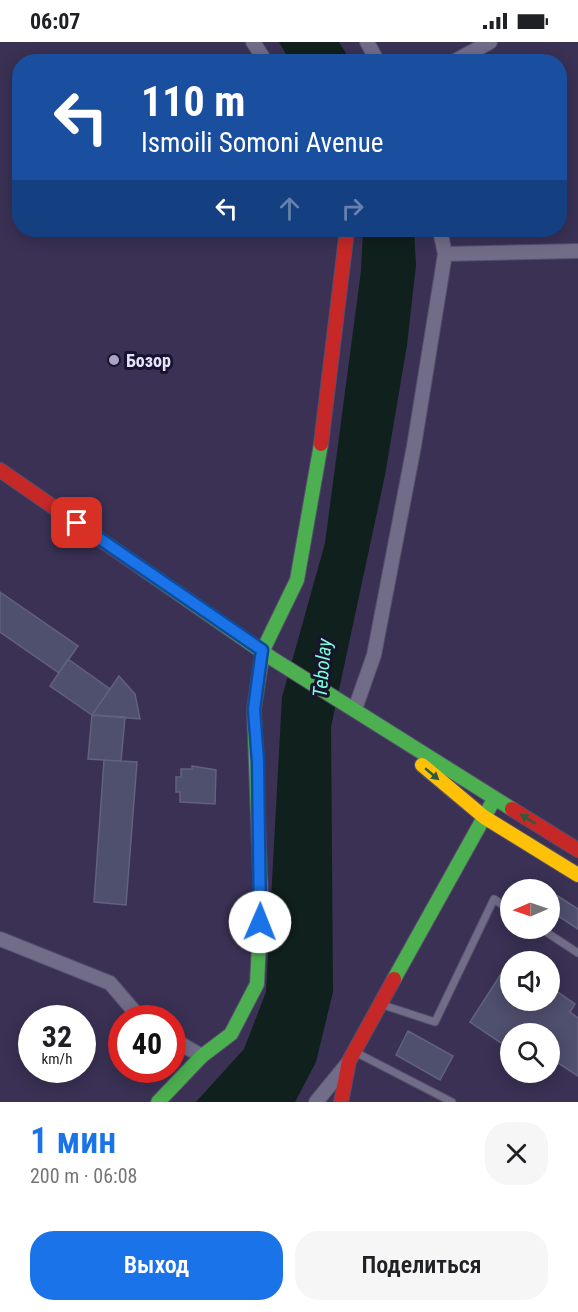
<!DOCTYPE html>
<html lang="ru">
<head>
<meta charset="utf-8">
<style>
  :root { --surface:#fff; --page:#f6f6f6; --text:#202124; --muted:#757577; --accent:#1a73e8 }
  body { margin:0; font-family:"Roboto Condensed",sans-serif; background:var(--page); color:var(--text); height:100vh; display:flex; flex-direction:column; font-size:22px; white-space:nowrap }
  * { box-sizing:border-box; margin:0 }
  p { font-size:20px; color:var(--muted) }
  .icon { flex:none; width:33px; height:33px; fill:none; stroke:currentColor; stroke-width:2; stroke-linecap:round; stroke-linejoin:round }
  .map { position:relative; height:1060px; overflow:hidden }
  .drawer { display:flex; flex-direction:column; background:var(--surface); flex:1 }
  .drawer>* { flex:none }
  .hud { position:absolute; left:12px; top:12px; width:555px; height:183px; border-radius:24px; box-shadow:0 3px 15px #0003; background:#1a4fa0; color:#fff; overflow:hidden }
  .needle { width:39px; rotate:268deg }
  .tools { position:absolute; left:500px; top:837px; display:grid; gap:12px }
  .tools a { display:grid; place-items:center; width:60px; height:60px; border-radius:50%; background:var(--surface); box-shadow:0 3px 15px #0003; font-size:30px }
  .speed { position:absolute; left:18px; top:963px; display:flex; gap:12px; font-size:30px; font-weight:700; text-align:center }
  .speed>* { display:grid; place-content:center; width:78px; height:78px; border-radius:50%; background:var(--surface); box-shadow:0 3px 15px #0003; line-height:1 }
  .speed small { font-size:15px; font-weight:400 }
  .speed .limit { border:9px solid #d22; background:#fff; color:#111 }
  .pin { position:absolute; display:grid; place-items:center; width:51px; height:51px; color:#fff; margin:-26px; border-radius:12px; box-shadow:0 3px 9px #0006 }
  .me { position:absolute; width:66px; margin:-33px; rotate:1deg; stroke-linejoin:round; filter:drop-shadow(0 0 4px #0008) }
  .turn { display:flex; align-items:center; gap:21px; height:126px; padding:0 30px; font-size:27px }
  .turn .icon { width:78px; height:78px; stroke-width:2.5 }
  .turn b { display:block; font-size:42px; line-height:51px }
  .lanes { display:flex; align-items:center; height:57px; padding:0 30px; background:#0003; justify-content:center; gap:30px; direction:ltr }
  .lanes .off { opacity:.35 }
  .round { display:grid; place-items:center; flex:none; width:63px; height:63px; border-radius:24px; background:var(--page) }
  .head { display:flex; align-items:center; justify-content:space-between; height:102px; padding:0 30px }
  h1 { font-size:36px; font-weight:600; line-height:45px; color:var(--accent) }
  .cta { display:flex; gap:12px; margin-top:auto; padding:12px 30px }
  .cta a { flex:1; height:69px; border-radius:24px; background:var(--accent); color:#fff; font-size:24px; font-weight:600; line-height:69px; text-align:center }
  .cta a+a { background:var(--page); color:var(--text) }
  .status { display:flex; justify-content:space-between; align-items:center; height:42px; padding:0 30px; background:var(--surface); direction:ltr }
  .status svg { height:16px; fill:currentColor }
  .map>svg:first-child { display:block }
  .water { fill:#10201d }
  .building { fill:#4f4f6e; stroke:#62627f; stroke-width:1.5 }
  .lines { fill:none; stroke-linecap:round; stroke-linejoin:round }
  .lane-casing { stroke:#554e6a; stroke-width:9 }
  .street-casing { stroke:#554e6a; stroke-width:16 }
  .fast-casing { stroke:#554e6a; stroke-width:16 }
  .slow-casing { stroke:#554e6a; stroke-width:16 }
  .jam-casing { stroke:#554e6a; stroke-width:16 }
  .lane { stroke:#716c88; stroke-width:7 }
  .street { stroke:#716c88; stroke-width:14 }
  .fast { stroke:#4caf50; stroke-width:14 }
  .slow { stroke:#ffc107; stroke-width:14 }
  .jam { stroke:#c62828; stroke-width:14 }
  .oneway { fill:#30593e }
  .route-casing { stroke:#114b97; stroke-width:15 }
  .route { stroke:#1a73e8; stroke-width:10 }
  .poi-dot { fill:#a9a4c1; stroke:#1a1330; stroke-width:2 }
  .labels { text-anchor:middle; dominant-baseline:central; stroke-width:6; stroke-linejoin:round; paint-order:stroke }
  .poi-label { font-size:18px; font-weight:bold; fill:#e5e2fb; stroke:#1a1330; text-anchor:start }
  .water-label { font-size:20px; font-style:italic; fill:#7afed6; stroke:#1a1330 }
</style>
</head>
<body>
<div class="status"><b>06:07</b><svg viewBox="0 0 49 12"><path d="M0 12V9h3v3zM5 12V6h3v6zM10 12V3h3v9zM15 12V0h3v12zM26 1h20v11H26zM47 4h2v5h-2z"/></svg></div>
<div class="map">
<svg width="578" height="1060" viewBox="0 0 578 1060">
  <rect width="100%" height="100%" fill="#3a3154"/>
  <path class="water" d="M279,0H339L351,19H290Z
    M363,188H414L416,223L407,303L385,433L331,685L333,950L316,1020L295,1060H196L244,1007L266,950L282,655L325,501L361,229Z"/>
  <path class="building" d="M0,550L78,604L59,631L0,590Z
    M68,617L110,647L92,673L50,644Z
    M119,634L135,652L140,677L92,673Z
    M92,673L125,675L121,719L88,717Z
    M104,718L137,720L126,863L94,860Z
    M192,724L216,728L215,762L180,760V750H176V735H181V727H192Z
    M553,851L578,867V887L549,868V857Z
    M510,918V958H549V944L575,962L570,970L578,976V1034L549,1015V992H510V1007L470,980Z
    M408,989L453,1014L440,1038L396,1013Z"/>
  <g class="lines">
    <g class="lane-casing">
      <path id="lane" d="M540,886L578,911
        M383,963L435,980L494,857L510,868
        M357,1011L452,1060"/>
    </g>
    <g class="street-casing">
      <path id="street" d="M253,0L266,20
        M367,0L378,20
        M453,20L490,0
        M445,212L578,209
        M355,667L374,613L414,404L445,212L440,188
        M0,897L110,941L140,976
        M172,997L202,1014
        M316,1060L348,1021"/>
    </g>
    <g class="fast-casing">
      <path id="fast" d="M143,527L273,617L512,767
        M394,937L492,761
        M158,1060L202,1014L231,992L257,942L261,859L254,667L263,608L297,538L321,402"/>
    </g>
    <g class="slow-casing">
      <path id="slow" d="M422,723L484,775L578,833"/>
    </g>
    <g class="jam-casing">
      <path id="jam" d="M321,402L347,188
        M0,428L143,527
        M512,767L578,808
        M341,1060L349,1019L394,937"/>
    </g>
    <use href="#lane" class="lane"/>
    <use href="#street" class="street"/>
    <use href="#fast" class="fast"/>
    <use href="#slow" class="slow"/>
    <use href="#jam" class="jam"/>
  </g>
  <defs><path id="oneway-solid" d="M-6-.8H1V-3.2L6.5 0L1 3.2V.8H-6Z" transform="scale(1.5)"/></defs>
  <g class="oneway">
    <use href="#oneway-solid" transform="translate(432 732) rotate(40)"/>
    <use href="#oneway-solid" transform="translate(528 777) rotate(-148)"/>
  </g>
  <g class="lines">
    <g class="route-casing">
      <path id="route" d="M77,481L262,608L254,667L258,720L260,880"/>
    </g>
    <use href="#route" class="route"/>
  </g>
  <circle class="poi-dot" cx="114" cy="318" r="6"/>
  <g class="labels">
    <g class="poi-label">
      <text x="126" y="318">Бозор</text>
    </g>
    <g class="water-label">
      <text transform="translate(322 626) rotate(-85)">Tebolay</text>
    </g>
  </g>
</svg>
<div class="tools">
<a><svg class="needle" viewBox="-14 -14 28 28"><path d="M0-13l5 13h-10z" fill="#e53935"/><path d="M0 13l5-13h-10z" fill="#757577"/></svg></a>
<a><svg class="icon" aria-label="sound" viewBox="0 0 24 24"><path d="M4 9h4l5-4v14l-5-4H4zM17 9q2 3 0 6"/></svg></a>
<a><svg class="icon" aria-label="search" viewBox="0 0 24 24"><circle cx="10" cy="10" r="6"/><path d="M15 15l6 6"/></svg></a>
</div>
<div class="speed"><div>32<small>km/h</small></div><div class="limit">40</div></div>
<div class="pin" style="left:77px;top:481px;background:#d93025"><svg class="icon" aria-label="arrive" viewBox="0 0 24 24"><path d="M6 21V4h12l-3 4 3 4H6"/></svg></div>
<svg class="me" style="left:260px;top:880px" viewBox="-20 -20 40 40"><circle r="19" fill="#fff"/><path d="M0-13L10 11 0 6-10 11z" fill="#1a73e8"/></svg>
<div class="hud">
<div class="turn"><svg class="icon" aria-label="left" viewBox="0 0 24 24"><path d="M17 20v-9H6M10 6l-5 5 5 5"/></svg><div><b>110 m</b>Ismoili Somoni Avenue</div></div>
<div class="lanes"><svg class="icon" aria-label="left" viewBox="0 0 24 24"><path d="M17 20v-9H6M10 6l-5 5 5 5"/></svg><svg class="icon off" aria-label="ahead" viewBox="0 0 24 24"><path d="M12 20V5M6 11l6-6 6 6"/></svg><svg class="icon off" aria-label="right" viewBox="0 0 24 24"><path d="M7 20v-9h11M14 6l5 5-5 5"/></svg></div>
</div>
</div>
<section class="drawer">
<div class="head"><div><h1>1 мин</h1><p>200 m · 06:08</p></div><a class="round"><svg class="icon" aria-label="close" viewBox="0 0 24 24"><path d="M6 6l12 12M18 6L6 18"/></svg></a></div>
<div class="cta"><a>Выход</a><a>Поделиться</a></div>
</section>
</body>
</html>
